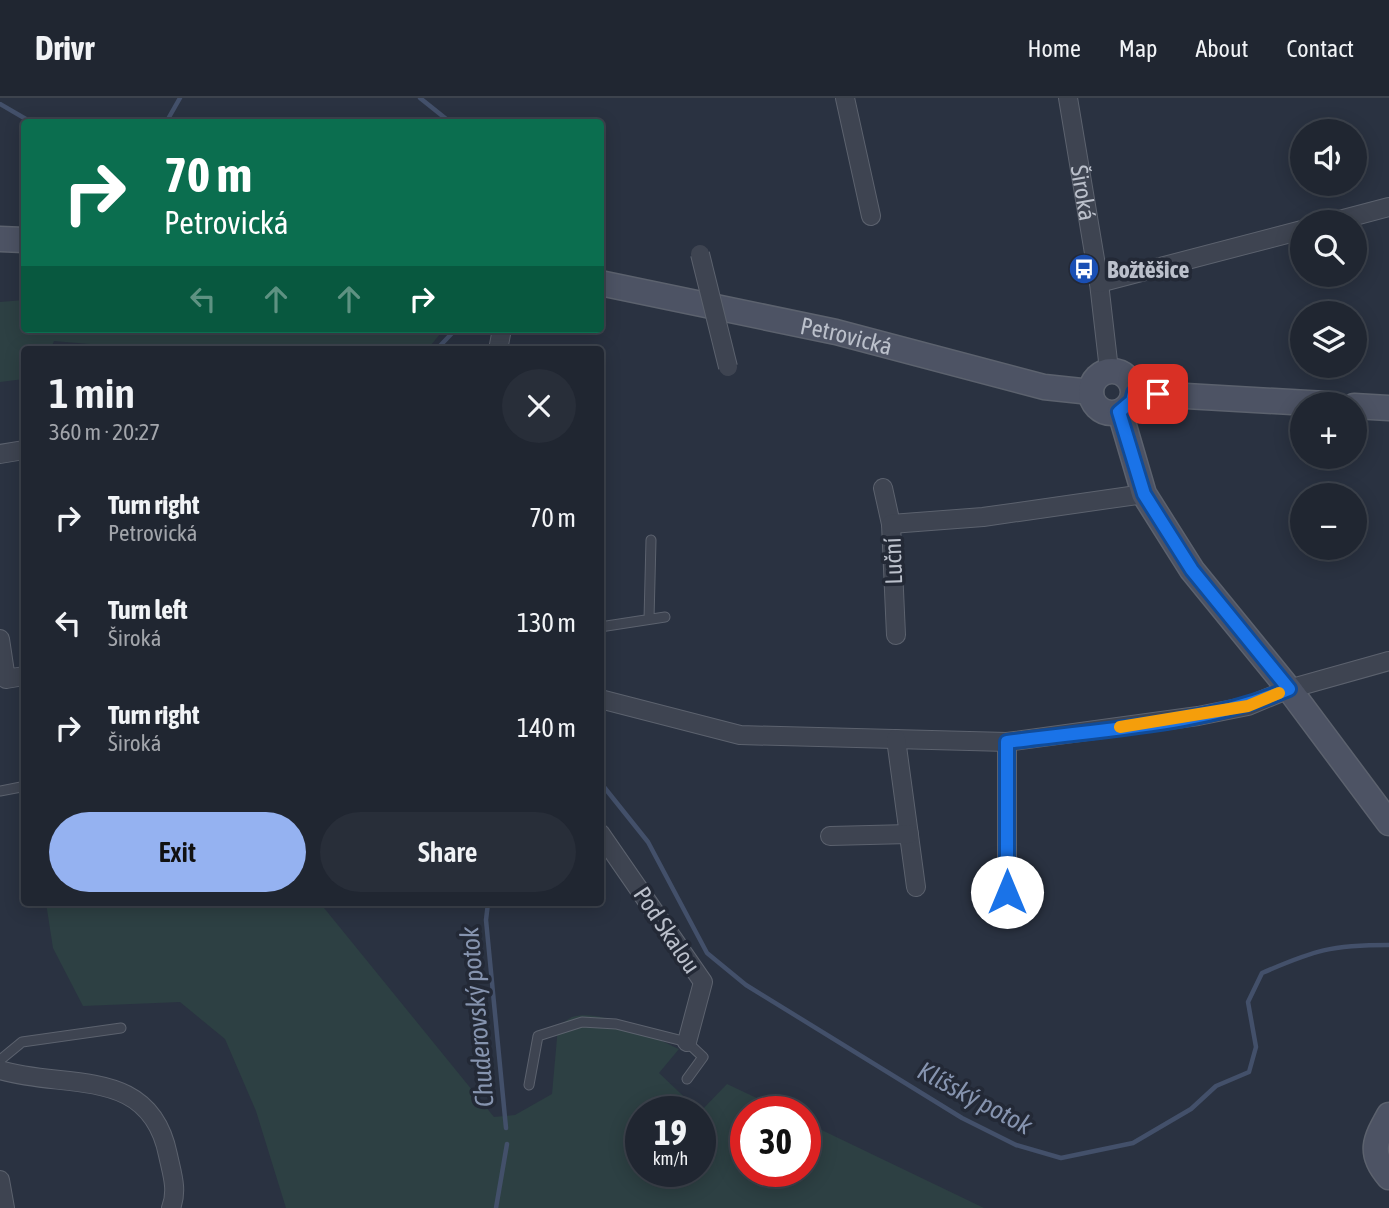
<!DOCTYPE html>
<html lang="en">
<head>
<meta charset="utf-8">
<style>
  :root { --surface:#202631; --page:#282e39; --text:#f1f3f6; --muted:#a2a5ab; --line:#3d434d; --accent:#95b2f1 }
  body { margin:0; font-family:"Asap Condensed",sans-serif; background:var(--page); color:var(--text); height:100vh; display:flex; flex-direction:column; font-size:26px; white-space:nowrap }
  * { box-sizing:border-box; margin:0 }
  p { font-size:23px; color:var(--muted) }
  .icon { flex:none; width:38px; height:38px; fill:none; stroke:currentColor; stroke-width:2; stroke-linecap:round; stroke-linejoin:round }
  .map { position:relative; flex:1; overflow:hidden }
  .drawer { position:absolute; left:21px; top:248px; width:583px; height:560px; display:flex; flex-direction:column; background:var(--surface); border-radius:7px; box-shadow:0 4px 18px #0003,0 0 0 2px var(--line) }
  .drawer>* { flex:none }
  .hud { position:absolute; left:21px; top:21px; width:583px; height:214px; border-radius:7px; box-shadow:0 4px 18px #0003,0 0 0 2px var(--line); background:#0b6e4f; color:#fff; overflow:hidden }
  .controls { position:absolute; left:1290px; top:21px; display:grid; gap:14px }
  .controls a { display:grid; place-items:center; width:77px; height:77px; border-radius:50%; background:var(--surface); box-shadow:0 4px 18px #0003,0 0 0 2px var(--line); font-size:35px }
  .speed { position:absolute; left:625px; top:998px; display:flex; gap:14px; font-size:35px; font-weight:700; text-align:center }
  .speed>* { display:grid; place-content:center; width:91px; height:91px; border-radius:50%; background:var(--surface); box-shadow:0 4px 18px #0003,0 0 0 2px var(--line); line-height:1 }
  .speed small { font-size:18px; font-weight:400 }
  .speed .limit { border:10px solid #d22; background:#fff; color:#111 }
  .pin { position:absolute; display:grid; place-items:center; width:60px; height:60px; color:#fff; margin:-30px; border-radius:14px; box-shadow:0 4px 10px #0006 }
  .me { position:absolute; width:77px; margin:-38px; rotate:0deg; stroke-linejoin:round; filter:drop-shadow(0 0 5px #0008) }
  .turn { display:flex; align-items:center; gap:24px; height:147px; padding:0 28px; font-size:32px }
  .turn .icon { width:91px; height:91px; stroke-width:2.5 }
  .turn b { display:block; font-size:49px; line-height:60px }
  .lanes { display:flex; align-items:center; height:66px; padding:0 28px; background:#0003; justify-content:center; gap:35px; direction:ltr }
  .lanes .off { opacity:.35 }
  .round { display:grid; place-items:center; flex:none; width:74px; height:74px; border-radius:37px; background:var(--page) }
  .head { display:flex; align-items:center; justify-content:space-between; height:119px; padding:0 28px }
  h1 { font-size:42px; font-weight:600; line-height:52px }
  .primary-button { display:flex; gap:14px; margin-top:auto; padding:14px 28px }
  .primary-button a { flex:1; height:80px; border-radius:42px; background:var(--accent); color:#111; font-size:28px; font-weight:600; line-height:80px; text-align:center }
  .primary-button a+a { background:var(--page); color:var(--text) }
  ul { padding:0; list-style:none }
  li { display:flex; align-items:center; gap:21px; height:105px; padding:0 28px }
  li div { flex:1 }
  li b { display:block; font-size:26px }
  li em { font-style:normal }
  header { display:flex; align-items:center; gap:42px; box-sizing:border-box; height:98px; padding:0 35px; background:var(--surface); border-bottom:2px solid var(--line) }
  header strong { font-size:33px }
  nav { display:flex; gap:38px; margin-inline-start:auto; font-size:24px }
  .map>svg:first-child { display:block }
  .green { fill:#2d4043 }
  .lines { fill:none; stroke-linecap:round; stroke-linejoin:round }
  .stream { stroke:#43506a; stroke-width:4.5 }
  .lane-casing { stroke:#5c626e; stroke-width:11 }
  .street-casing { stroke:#5c626e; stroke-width:20 }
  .secondary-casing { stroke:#5c626e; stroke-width:27 }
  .lane { stroke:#3e4451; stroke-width:9 }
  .street { stroke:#3e4451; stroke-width:18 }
  .secondary { stroke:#4d5364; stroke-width:24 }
  .street-bridge-casing { stroke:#5c626e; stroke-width:20; stroke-linecap:butt }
  .street-bridge { stroke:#3e4451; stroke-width:18 }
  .route-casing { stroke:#114b97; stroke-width:18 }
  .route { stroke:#1a73e8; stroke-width:12 }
  .slow { stroke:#f59e0b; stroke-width:12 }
  .labels { text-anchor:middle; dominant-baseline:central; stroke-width:7; stroke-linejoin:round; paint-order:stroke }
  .street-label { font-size:24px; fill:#bbc0cb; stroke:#232936 }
  .poi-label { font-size:24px; font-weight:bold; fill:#bbc0cb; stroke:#232936; text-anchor:start }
  .water-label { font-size:26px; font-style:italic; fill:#8694af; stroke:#232936 }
</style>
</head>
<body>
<header>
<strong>Drivr</strong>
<nav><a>Home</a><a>Map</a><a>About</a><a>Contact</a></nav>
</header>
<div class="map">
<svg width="1389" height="1110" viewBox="0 0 1389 1110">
  <rect width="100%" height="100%" fill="#2a3241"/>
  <path class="green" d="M24,202V231H444L427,252H160L54,243L50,252H24V281L0,284V204Z
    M46,805H320L494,1019L515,1017L552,996L558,929C562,926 568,921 572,919C603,910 652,939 679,951L659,975L699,1013H640V1073H700V1014L727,986L784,1013H746V1073H805V1024L984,1110H286L256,1013L225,941L180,904L83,908L53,850Z"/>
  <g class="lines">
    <path class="stream" d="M420,0L450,24
      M0,6L31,24
      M161,24L168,21L180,0
      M436,252L456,231
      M600,684L648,744L707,855L746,887L962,1020L1016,1047L1061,1060L1133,1045L1191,1011L1216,988L1249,974L1256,949L1248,904L1262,875C1315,852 1331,847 1389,847
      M488,805L486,822L506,1030
      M496,1110L507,1046"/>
    <g class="lane-casing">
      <path id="lane" d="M649,521L651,442
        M600,529L665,519
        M0,693L21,689
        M0,962L22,944L121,930
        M529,987L538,938L582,924L616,926L687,944L703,959L687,981"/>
    </g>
    <g class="street-casing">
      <g id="street">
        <path d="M845,0L871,118"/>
        <path id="s1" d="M1068,0L1099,185L1109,272"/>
        <path d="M1332,124L1389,109"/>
        <path d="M1099,185L1302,132"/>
        <path d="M498,252L502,231"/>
        <path d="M0,356L24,352"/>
        <path d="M883,390L891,426L896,537"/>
        <path d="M891,426L983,419L1144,396"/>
        <path d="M0,541L6,581L24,578"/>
        <path d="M600,601L740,637L1007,644L1198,618L1248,608L1289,591L1389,563"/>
        <path d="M896,641L916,789"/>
        <path d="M600,735L703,884L687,944"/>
        <path d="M830,738L909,736"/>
        <path d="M1007,794V644"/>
        <path d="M0,972C66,992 150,967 168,1057C172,1076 178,1092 171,1110"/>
        <path d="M0,1082L5,1110"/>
      </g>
    </g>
    <g class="secondary-casing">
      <g id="secondary">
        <path d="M0,141L24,142"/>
        <path id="s2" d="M600,185L836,234L1044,289L1091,294"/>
        <circle cx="1112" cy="294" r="21"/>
        <path d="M1134,295L1326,306"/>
        <path d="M1354,308L1389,310"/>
        <path d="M1120,314L1144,396L1192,472L1289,591L1389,725"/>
        <path d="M1389,1017C1375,1042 1368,1055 1389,1079"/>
      </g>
    </g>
    <use href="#lane" class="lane"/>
    <use href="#street" class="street"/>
    <use href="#secondary" class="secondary"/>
    <g class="street-bridge-casing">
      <path id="street-bridge" d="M700,156L728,269"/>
    </g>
    <use href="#street-bridge" class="street-bridge"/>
  </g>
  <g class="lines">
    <g class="route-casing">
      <path id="route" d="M1007,794V644C1101,631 1201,628 1289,591L1192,472L1144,396L1119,314L1132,303L1134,295L1158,296"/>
    </g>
    <use href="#route" class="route"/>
    <path class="slow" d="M1120,629L1248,608L1279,595"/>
  </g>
  <defs>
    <g id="bus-disc" transform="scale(1.575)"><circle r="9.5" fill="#1a4fb4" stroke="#232936"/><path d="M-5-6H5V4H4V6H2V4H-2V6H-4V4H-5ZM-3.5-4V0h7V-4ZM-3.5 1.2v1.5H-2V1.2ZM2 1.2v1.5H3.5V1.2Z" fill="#fff"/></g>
  </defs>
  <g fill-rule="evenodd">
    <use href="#bus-disc" x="1084" y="171"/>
  </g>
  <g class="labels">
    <g class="street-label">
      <text stroke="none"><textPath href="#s1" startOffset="96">Široká</textPath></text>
      <text stroke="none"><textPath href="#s2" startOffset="252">Petrovická</textPath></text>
      <text transform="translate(893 463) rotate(-92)">Luční</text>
      <text transform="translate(667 832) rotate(56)">Pod Skalou</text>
    </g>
    <g class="poi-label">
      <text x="1107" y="171">Božtěšice</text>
    </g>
    <g class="water-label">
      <text transform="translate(477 919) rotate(-95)">Chuderovský potok</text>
      <text transform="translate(975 1000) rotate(28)">Klíšský potok</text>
    </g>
  </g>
</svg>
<div class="controls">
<a><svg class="icon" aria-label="sound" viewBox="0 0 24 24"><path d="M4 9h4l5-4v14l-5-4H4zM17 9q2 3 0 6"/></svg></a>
<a><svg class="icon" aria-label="search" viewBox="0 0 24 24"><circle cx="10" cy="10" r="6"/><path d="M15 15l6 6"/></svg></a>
<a><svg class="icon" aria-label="layers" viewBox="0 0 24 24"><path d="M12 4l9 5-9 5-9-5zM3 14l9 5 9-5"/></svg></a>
<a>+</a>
<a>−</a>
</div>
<div class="speed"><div>19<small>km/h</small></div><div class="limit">30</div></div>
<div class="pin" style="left:1158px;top:296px;background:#d93025"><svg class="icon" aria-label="arrive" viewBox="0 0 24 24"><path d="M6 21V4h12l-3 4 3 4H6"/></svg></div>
<svg class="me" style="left:1007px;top:794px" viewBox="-20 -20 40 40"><circle r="19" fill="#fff"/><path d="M0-13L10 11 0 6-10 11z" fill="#1a73e8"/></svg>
<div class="hud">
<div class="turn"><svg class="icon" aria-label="right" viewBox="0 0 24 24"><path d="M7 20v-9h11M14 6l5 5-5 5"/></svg><div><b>70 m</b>Petrovická</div></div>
<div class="lanes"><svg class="icon off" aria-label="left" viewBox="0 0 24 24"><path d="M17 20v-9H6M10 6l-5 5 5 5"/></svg><svg class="icon off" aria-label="ahead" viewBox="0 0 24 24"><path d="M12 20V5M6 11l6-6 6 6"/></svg><svg class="icon off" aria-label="ahead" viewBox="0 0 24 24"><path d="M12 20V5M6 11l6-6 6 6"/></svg><svg class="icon" aria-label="right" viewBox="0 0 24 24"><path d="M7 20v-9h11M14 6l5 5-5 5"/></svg></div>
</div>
<section class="drawer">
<div class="head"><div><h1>1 min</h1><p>360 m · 20:27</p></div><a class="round"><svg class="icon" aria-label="close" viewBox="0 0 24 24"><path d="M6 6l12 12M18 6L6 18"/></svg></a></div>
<ul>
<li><svg class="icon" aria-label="right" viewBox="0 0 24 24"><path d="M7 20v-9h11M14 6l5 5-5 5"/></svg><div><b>Turn right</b><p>Petrovická</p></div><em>70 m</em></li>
<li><svg class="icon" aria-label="left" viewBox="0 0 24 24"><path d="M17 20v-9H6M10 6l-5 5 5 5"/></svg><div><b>Turn left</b><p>Široká</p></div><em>130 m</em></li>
<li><svg class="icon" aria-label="right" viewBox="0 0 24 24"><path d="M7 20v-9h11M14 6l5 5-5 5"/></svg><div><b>Turn right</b><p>Široká</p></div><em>140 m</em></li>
</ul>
<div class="primary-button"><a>Exit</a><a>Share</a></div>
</section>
</div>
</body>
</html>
